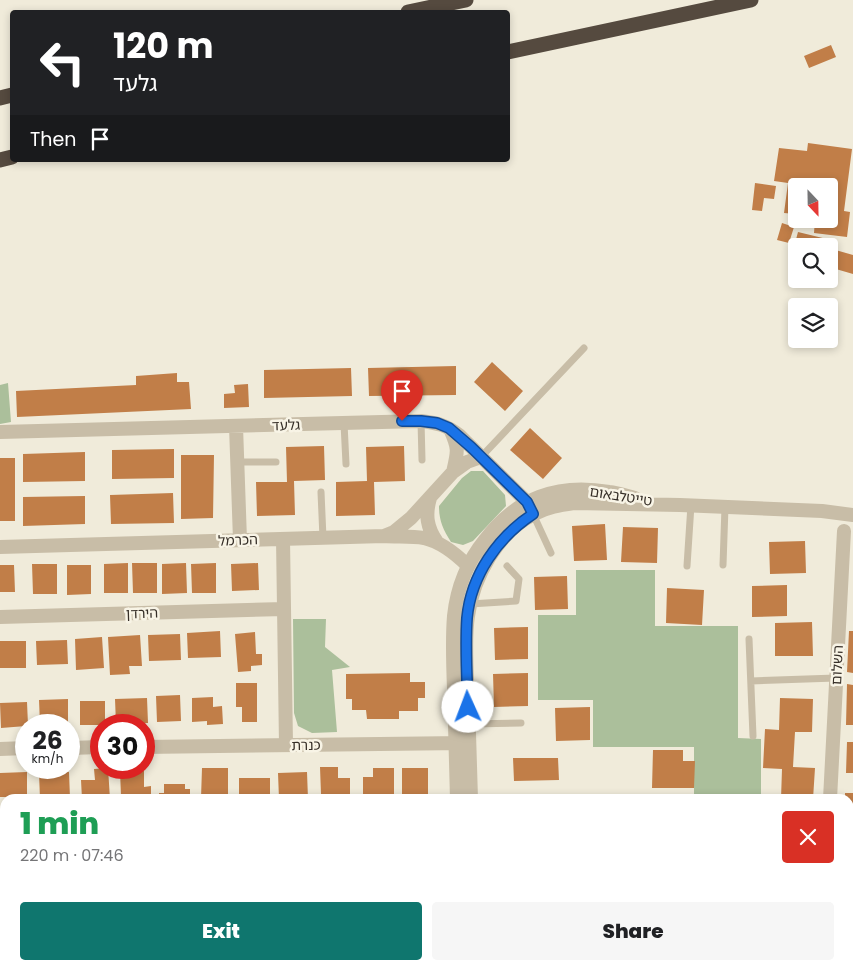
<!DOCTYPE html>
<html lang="en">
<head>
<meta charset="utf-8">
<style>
  :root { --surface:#fff; --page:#f6f6f6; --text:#202124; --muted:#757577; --accent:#0f766e }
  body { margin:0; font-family:Poppins,"Noto Sans Hebrew",sans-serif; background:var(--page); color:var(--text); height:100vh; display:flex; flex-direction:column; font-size:19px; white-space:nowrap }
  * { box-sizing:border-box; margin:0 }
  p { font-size:16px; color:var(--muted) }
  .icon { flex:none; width:28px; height:28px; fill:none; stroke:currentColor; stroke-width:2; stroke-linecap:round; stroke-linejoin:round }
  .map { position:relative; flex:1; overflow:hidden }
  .details { position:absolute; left:0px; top:794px; width:854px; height:176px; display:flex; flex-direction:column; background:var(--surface); border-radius:15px 15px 0 0; box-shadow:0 2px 8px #0003 }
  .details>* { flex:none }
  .hud { position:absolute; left:10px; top:10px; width:500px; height:152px; border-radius:5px; box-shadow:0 2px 8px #0003; background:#202124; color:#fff; overflow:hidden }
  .needle { width:32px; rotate:158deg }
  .buttons { position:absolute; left:788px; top:178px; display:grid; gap:10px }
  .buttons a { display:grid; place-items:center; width:50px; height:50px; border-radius:5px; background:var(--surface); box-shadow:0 2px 8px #0003; font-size:25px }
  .speed { position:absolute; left:15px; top:714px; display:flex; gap:10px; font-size:25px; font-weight:700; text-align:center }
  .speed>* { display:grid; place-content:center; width:65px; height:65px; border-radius:50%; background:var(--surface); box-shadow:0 2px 8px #0003; line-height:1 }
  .speed small { font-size:12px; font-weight:400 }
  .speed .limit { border:8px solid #d22; background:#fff; color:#111 }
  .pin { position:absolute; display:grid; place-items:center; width:42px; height:42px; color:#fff; margin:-51px -21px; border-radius:50% 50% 50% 0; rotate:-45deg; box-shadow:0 0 5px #0007 }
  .pin .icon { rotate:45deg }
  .me { position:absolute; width:55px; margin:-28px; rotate:358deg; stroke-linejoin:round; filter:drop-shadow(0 0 4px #0008) }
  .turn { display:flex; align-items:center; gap:18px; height:105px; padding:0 20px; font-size:22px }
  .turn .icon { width:65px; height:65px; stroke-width:2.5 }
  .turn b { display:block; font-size:35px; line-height:42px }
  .then { display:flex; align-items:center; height:48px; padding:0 20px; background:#0003; gap:10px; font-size:19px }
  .round { display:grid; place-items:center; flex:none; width:52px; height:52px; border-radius:5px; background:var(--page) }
  .overview { display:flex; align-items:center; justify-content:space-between; height:85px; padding:0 20px }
  h1 { font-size:30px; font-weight:800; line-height:38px; color:#1e9e55 }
  .button { display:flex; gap:10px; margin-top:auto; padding:10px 20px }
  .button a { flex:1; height:58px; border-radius:5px; background:var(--accent); color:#fff; font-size:20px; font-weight:800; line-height:58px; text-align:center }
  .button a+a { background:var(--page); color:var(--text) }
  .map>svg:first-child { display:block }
  .green { fill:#abbf9b }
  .building { fill:#c17e48 }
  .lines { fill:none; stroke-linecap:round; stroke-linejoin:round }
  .service { stroke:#c8bda7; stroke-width:7 }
  .minor { stroke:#c8bda7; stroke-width:14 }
  .tertiary { stroke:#c8bda7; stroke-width:14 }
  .secondary { stroke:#9b8c78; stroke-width:14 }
  .motorway { stroke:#554a3f; stroke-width:15 }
  .route-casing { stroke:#114b97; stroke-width:12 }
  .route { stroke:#1a73e8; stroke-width:9 }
  .labels { text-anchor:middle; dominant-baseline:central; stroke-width:5; stroke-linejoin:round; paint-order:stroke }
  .street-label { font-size:14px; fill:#352e27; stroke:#f8f4e6 }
</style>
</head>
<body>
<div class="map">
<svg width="853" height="969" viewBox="0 0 853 969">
  <rect width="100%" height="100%" fill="#f0ebda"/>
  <path class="green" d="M8,383L11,422L0,424V385Z
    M471,471H483L505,495L506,506L473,541L463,545L451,542C443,529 439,521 439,506L462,478Z
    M576,570H655V626H738V738L761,739V799H694V747H593V700H538V615H576Z
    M293,619H326L325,647L350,667L332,670L337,732L312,733L298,726L294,713Z"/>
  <path class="building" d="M831,45L836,57L809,68L804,56Z
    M808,143L852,149L844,211L850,212L847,237L814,233L815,219H829V186H796V214L784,213L788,183L774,181L779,148L807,151Z
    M755,183L776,186L774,199L764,198L762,211L752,210Z
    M782,223L794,227L789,243L777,240Z
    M798,232L835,241L832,249L853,255V274L829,267V246H796V259L791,258Z
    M492,362L523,391L505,411L474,382Z
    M456,366V395L369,396L368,368Z
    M351,368L352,396L264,398V370Z
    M177,373V382H189L191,409L17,417L16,391L136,385V376Z
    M248,384L249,407L224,408V394L235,393L234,385Z
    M530,428L562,458L543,479L510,450Z
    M324,446L325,480L294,481L295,515L257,516L256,482H287L286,447Z
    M404,446L405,481L374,482L375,515L336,516V482L367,481L366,447Z
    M174,449V478L112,479V450Z
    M85,452V481L23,482V454Z
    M181,455H214L213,518L181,519Z
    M0,458H15V521H0Z
    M173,493L174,523L111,524L110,495Z
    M85,496V524L23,526V497Z
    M605,524L607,560L574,561L572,526Z
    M623,527L658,528L657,563L621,562Z
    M805,541L806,573L770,574L769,542Z
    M128,563V593H104V564Z
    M132,563H157V593H133Z
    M186,563L187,593L162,594V564Z
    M216,563V593H192L191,564Z
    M258,563L259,590L232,591L231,564Z
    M32,564H57V594H33Z
    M0,565H14L15,592H0Z
    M67,565H91V594L67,595Z
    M567,576L568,609L535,610L534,577Z
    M787,585V616L752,617V586Z
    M667,588L704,590L702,625L666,623Z
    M812,622L813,656H775V623Z
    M528,627V659L495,660L494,628Z
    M220,631L221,657L188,658L187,633Z
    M849,631H853V673L847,672Z
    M255,632L256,654H262V665L251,666V671L238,672L235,634Z
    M180,634L181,660L149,661L148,635Z
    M140,635L142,666H129L130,674L110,675L108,637Z
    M102,637L104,668L76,670L75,639Z
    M67,640L68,664L37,665L36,641Z
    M0,641H26V668H0Z
    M410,673V682H425V698H418V711H399V719H367L366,710H352V699H346V674Z
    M528,673V706L494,707L493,674Z
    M236,683H257V722H242V707H236Z
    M847,684L853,685V725H846Z
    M180,695L181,721L157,722L156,696Z
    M213,697V707L222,706L223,724L207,725V721L192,722V698Z
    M147,698L148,723L116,724L115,699Z
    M780,698L813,699L812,732H795L793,767L815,768L813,799H781L782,769L763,768L765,729L779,730Z
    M68,699V723L40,724L39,700Z
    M80,701H105V725H80Z
    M27,702L28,725H26V726L1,728L0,703Z
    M590,707V740L556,741L555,708Z
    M847,742H853V773H846Z
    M653,750H683V761H695L694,788H652Z
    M513,758H558L559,780L514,781Z
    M320,767H338V778H350V794H321Z
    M108,768L110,799H82L81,780H95L94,769Z
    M202,768H228V798H201Z
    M373,768H394V798H374V795H363V777H373Z
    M402,768H428V799H402Z
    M120,771H144V787L151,786V799H134V795L121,796Z
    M27,772V797H0V773Z
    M69,772L70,798L40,799L39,773Z
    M307,772L308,799H279L278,773Z
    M239,778H270V799H239Z
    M164,784H185V789H190V799H159V793H164Z
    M845,793H853V825H849V799H845Z
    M851,837H853V866H849V844H850Z
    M0,842H5V862H0Z
    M850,917H853V939H851Z
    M5,960L6,969H0V961Z
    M34,965H70V969H34Z
    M102,965H140V969H103Z
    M175,965H212V969H175Z
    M425,965H445V967H425Z
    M622,965H647V969H622Z
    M688,965H780V969H689Z"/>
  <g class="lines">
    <path class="service" d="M421,421L422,460
      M344,423L346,464
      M481,457L584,348
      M237,462H276
      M321,492L323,538
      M533,514L551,553
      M723,565L725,507
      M687,566L691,505
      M470,604L516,601L519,579L507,566
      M749,639L753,736
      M751,681L836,678
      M469,724L521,723
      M0,943H5"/>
    <path class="minor" d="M236,426L240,540
      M450,429C459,449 458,451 453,472
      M0,432L421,421C438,423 446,425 459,435L527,502L533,514
      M430,498C425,515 427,528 437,542
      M384,536L394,532L411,518L453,472L467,462L481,457
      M283,539L286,745
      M0,547L384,536C397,537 411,536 424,538C441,542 456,554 468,566
      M0,617L284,609
      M144,747L463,743
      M69,748L101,747
      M0,749L26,748
      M457,799C456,762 455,725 454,688C453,664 452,640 454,616C457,588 468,561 485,540C517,498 557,483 609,492C618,493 627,496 635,498
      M471,799C470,766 469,733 468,700C467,673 464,642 468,616C473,577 498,532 534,514C547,507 560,505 574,503L680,505L822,511L853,515
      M830,799L844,531
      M477,965V969
      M571,965V969
      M674,965V969"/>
    <path class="tertiary" d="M849,888H853"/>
    <path class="secondary" d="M0,902H5
      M0,920H5
      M810,965V969
      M829,965L830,969"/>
    <path class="motorway" d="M408,12L466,0
      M508,52L751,0
      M0,98L12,95
      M0,160L12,157"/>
  </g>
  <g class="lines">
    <g class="route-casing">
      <path id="route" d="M402,421H421L437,423L449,428L471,447L527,502L533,514C498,537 471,575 467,618C465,647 467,677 468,707"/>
    </g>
    <use href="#route" class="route"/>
  </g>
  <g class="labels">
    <g class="street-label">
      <text transform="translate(286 425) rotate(-2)">גלעד</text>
      <text transform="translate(621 496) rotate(9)">טייטלבאום</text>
      <text transform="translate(238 540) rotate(-2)">הכרמל</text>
      <text transform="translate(142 613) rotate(-2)">הירדן</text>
      <text transform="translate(837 665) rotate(-87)">השלום</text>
      <text transform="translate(306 745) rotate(-1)">כנרת</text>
    </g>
  </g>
</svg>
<div class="buttons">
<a><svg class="needle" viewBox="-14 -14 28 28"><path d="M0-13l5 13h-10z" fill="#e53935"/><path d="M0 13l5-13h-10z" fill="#757577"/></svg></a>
<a><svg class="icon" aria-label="search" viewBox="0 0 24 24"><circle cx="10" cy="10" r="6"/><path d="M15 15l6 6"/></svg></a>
<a><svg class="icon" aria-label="layers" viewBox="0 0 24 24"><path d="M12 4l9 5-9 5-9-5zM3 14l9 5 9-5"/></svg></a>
</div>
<div class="speed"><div>26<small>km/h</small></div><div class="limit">30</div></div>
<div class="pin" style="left:402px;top:421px;background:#d93025"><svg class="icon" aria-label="arrive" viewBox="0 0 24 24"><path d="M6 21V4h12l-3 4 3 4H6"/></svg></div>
<svg class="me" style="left:468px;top:707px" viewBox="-20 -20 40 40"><circle r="19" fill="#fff"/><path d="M0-13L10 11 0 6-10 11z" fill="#1a73e8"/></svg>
<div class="hud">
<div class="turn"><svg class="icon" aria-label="left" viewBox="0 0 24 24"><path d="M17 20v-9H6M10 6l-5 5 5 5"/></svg><div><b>120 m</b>גלעד</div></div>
<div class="then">Then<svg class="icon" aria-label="arrive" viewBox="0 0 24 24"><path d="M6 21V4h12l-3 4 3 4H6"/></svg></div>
</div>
<section class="details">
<div class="overview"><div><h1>1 min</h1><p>220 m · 07:46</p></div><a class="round" style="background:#d93025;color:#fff"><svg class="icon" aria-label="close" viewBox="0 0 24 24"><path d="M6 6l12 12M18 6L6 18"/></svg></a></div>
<div class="button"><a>Exit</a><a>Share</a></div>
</section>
</div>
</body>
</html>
